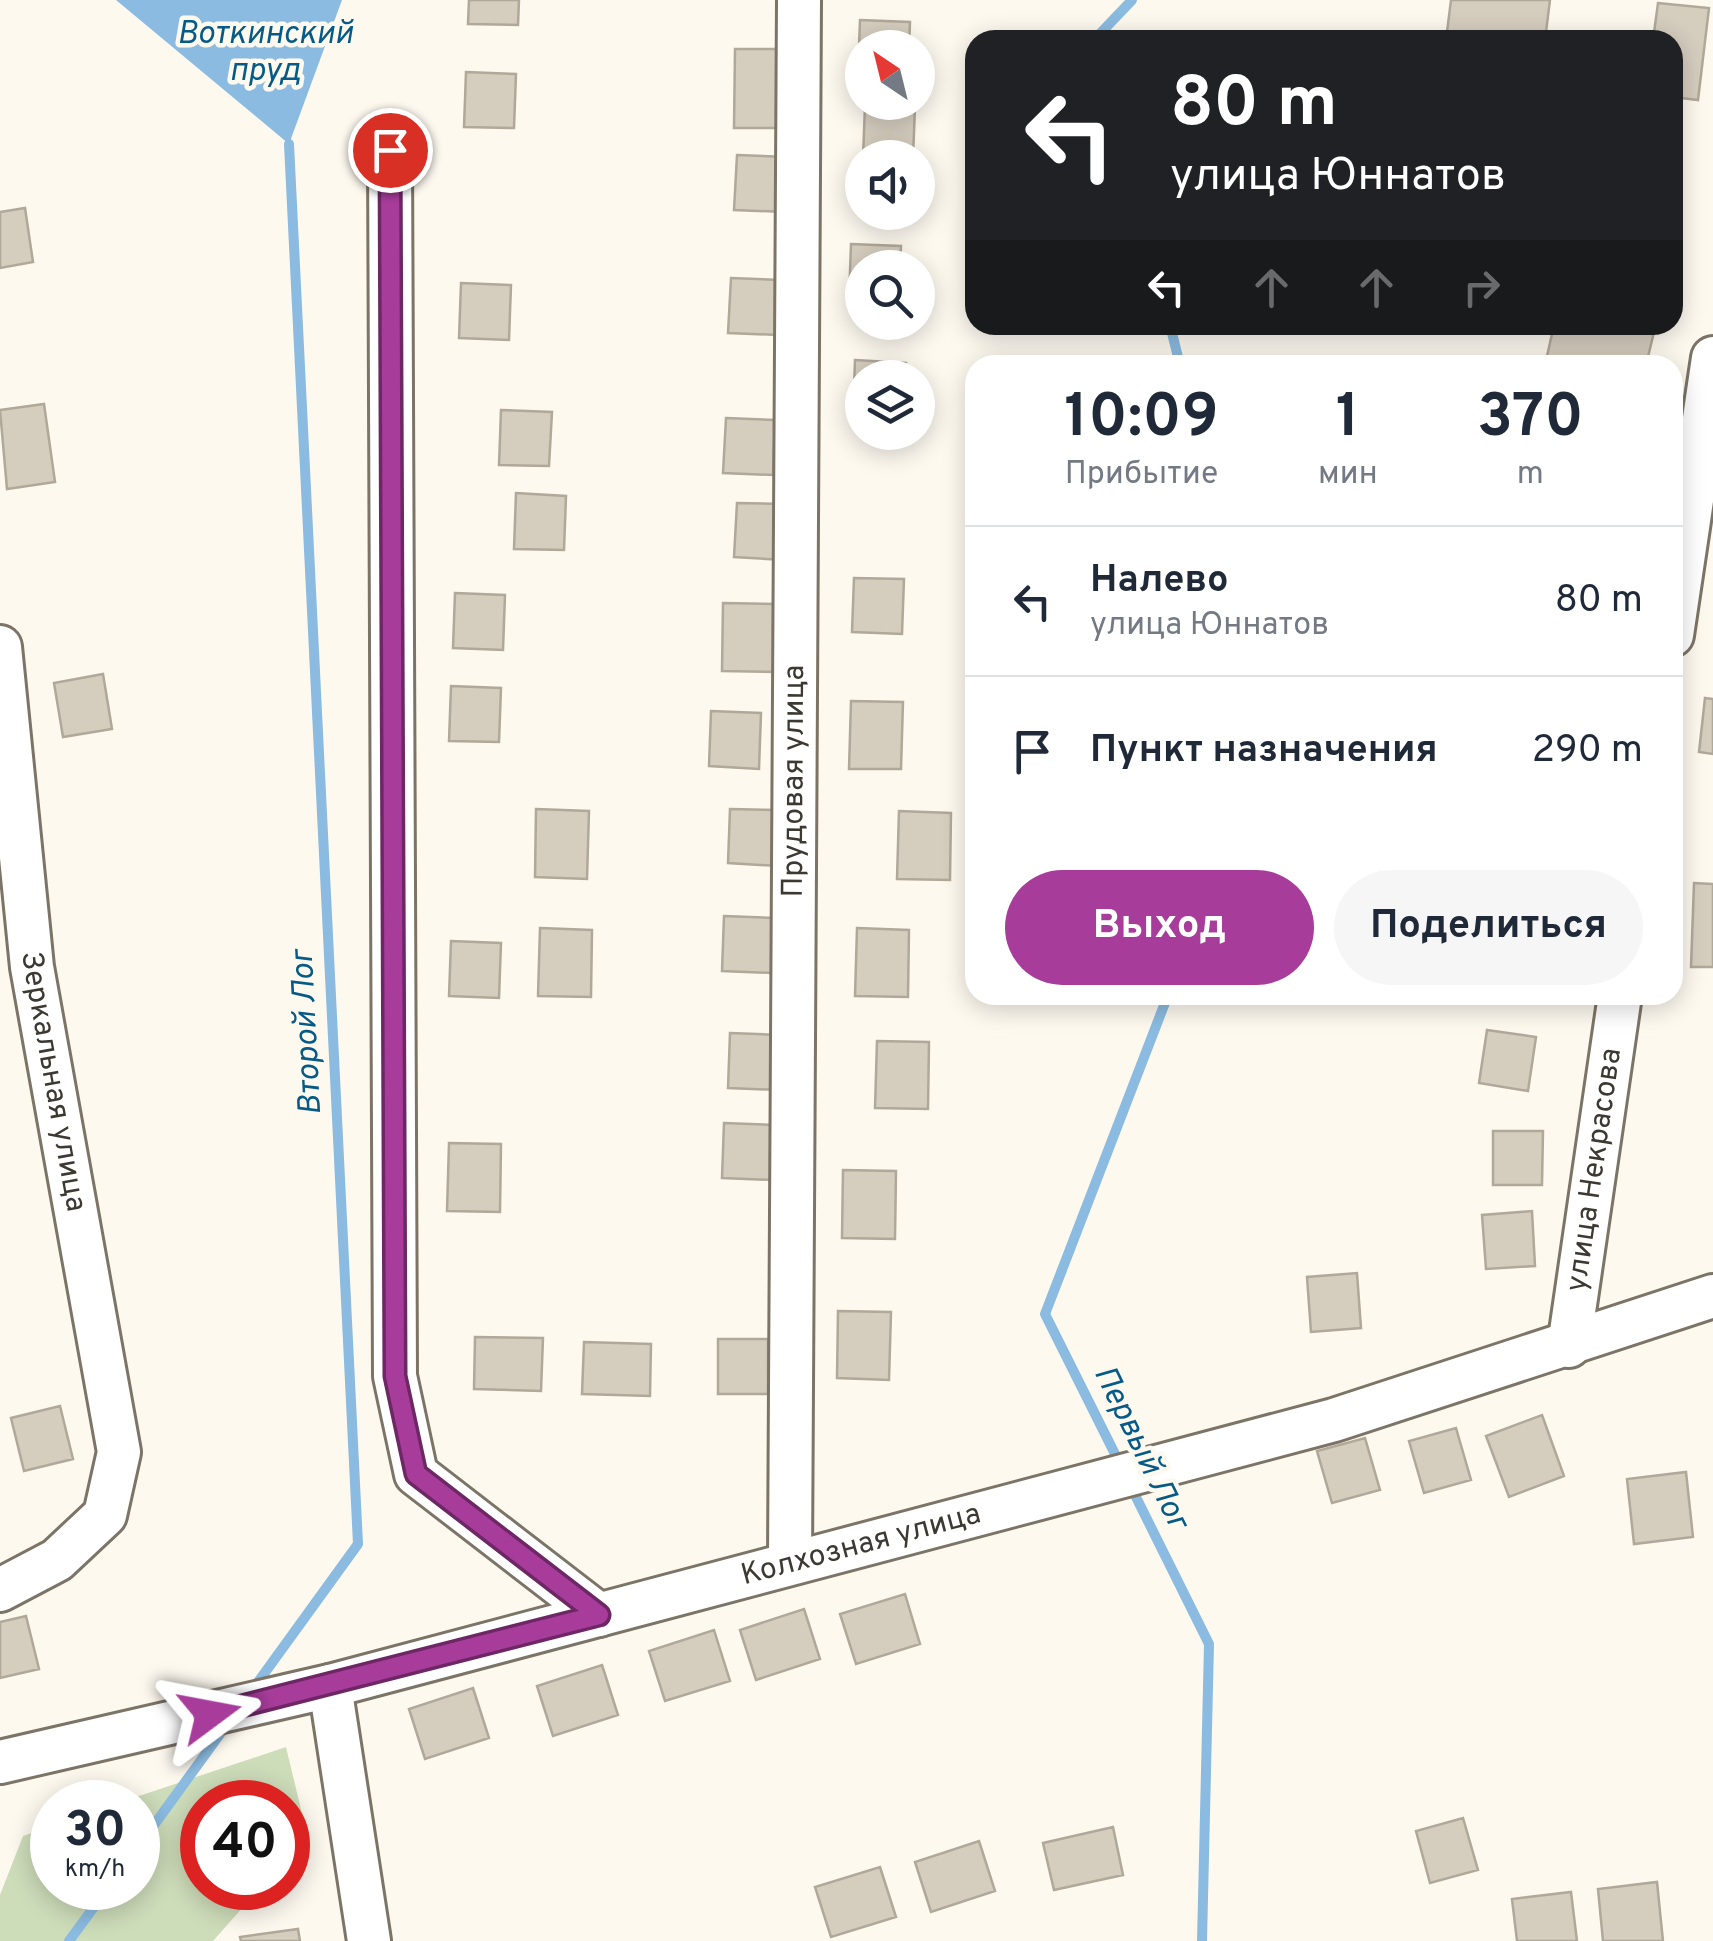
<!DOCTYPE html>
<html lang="ru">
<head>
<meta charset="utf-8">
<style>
  :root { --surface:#fff; --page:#f6f6f7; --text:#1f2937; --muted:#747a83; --line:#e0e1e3; --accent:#a83c9b }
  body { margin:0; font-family:Overpass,sans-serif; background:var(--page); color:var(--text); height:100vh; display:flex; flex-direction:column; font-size:38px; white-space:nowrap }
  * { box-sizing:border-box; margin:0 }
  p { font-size:32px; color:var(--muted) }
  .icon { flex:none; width:55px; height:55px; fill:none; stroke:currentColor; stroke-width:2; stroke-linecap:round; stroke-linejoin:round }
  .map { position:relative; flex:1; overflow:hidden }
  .side { position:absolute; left:965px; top:355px; width:718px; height:650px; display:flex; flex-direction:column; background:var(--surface); border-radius:30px; box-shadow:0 5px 25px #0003 }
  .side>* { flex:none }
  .hud { position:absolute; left:965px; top:30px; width:718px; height:305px; border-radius:30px; box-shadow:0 5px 25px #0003; background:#202124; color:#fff; overflow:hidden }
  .needle { width:65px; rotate:325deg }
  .buttons { position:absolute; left:845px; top:30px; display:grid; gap:20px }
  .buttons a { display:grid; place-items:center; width:90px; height:90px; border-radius:50%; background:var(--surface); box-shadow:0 5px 25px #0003; font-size:50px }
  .speed { position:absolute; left:30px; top:1780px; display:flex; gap:20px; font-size:50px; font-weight:700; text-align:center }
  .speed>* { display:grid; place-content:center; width:130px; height:130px; border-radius:50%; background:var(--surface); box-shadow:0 5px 25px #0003; line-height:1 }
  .speed small { font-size:25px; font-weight:400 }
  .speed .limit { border:15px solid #d22; background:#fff; color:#111 }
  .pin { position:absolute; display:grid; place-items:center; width:85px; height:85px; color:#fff; margin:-42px; border:5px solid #fff; border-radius:50%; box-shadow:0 2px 10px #0007 }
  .me { position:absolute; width:110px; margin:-55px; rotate:77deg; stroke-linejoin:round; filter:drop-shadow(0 0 8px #0008) }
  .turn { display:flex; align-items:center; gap:35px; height:210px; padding:0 40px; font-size:45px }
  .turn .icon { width:130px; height:130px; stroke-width:2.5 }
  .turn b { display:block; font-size:70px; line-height:85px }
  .lanes { display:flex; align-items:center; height:95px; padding:0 40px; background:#0003; justify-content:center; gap:50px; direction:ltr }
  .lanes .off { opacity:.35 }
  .eta { display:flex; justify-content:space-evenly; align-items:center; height:170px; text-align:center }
  .eta b { font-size:60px; font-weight:700; line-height:70px }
  .button { display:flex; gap:20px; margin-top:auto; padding:20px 40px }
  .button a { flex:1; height:115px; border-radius:60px; background:var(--accent); color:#fff; font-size:40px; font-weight:700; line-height:115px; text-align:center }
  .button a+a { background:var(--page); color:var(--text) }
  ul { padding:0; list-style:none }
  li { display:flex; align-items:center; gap:30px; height:150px; padding:0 40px; border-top:2px solid var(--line) }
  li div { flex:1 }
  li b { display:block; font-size:38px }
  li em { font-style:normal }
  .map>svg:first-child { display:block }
  .green { fill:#cddcb9 }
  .water { fill:#8bbbe0 }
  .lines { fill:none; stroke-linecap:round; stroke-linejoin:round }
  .stream { stroke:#8bbbe0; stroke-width:10 }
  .building { fill:#d5cdbe; stroke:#b0a899; stroke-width:2.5 }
  .minor-casing { stroke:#7c7466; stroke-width:48 }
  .minor { stroke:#fff; stroke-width:42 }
  .route-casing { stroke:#6d2765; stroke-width:25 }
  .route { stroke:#a83c9b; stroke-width:18 }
  .labels { text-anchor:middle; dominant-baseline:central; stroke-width:9; stroke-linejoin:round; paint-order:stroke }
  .street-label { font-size:30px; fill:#3c3832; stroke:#fef9ef }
  .water-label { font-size:32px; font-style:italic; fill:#055a88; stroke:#fef9ef }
</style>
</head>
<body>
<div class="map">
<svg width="1713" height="1941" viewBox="0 0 1713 1941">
  <rect width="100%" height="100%" fill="#fef9ef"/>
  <path class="green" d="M286,1747L307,1834L288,1856V1802H202V1888H260L213,1941H0V1895L23,1836L52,1826V1888H138V1802H121Z"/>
  <path class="water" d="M116,0H342L289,144Z"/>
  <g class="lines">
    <path class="stream" d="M1094,40L1132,0
      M1170,325L1180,365
      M1121,1466L1045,1314L1168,995
      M1130,1485L1209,1644L1202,1941
      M253,1689L358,1544L289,144
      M138,1847L228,1723
      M69,1941L108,1888"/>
  </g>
  <path class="building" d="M469,0H519L518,25L468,24Z
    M1451,0H1550L1545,40H1446Z
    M1658,3L1709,8L1698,100L1672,97V40H1653Z
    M860,20L910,22L909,48H862V75H858Z
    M735,49H784L783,128H734Z
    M466,72L516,74L514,128L464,127Z
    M865,105L915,107L913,158H863Z
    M737,155L786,157L784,212L734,210Z
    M25,208L33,262L0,268V212Z
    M851,244L901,246L900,268H862V299H849Z
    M731,278L780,280L778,335L728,333Z
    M461,283L511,285L509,340L459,338Z
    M1554,325H1643L1655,328L1646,365H1545Z
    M855,360L906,363L905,378H862V416H853Z
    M44,404L55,482L7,489L0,410Z
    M501,410L552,412L549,466L499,465Z
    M726,418L775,420L773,475L723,473Z
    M516,493L566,496L564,550L514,549Z
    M737,503L786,504L784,560L734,557Z
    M854,578L904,579L902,634L852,632Z
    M455,593L505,595L503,650L453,648Z
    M723,603L776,604L775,672L722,671Z
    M103,674L112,729L63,737L54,683Z
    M451,686L501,688L499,742L449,741Z
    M1705,698L1713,699V754L1699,752Z
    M851,701L903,702L901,769H849Z
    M711,711L761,713L759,769L709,766Z
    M536,809L589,811L587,879L535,877Z
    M730,809L780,810L778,866L728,863Z
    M899,811L951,813L950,880L897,879Z
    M1694,883L1713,884V967H1691Z
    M724,916L774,918L772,973L722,971Z
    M540,928L592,930L591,997L538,996Z
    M857,928L909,930L908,997L855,996Z
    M451,941L501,943L499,998L449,996Z
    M1487,1030L1536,1037L1528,1091L1479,1083Z
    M730,1033L780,1035L778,1090L728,1088Z
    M877,1041L929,1042L928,1109L875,1108Z
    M724,1123L774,1125L772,1180L722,1178Z
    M1493,1131H1543L1542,1185H1493Z
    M449,1143L501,1144L500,1212L447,1211Z
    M843,1170L896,1171L895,1239L842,1238Z
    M1532,1211L1535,1266L1486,1269L1482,1215Z
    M1357,1273L1361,1328L1311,1332L1307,1277Z
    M838,1311L891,1312L889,1380L837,1378Z
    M475,1337L543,1338L541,1391L474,1389Z
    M718,1339H768V1394H718Z
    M584,1342L651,1344L650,1396L582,1394Z
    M60,1406L73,1459L24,1471L11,1418Z
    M1542,1415L1564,1476L1509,1497L1486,1436Z
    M1456,1428L1471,1480L1424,1493L1409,1441Z
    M1365,1438L1380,1490L1332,1503L1317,1451Z
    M1686,1472L1693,1537L1634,1544L1627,1479Z
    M905,1594L920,1644L856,1664L840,1614Z
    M804,1609L820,1659L756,1680L740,1630Z
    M26,1616L39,1669L0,1678V1622Z
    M714,1630L730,1681L665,1701L649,1651Z
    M602,1665L618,1715L553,1736L537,1686Z
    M473,1688L489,1738L425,1759L409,1709Z
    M1463,1818L1478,1870L1430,1883L1416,1831Z
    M1113,1827L1123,1875L1054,1890L1043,1843Z
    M979,1841L995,1891L931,1912L915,1862Z
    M880,1867L896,1917L831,1937L815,1887Z
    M1657,1882L1663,1941H1603L1598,1889Z
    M1571,1892L1577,1941H1517L1512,1899Z
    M298,1929L300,1941H241L240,1937Z"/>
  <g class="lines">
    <g class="minor-casing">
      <g id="minor">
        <path d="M390,150L395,1376L416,1474L599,1615"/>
        <path d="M1672,635L1713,358"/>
        <path id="s1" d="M0,647L32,967L119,1452L105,1515L57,1560L0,1590"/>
        <path id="s2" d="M1569,1346L1620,995"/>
        <path id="s3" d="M790,1561L799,0"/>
        <path d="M330,1686L369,1941"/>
        <path id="s4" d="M0,1762L330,1686L1334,1420L1713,1296"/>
      </g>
    </g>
    <use href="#minor" class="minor"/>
  </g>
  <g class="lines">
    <g class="route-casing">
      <path id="route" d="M210,1714L599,1615L416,1474L395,1376L390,150"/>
    </g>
    <use href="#route" class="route"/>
  </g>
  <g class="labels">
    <g class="street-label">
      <text stroke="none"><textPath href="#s3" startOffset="780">Прудовая улица</textPath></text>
      <text stroke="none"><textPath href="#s1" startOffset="438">Зеркальная улица</textPath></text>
      <text stroke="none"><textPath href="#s2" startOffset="178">улица Некрасова</textPath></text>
      <text stroke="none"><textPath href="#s4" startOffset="888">Колхозная улица</textPath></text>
    </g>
    <g class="water-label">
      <text x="265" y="35">Воткинский<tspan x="265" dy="37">пруд</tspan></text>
      <text transform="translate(308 1033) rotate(-93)">Второй Лог</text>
      <text transform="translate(1140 1448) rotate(64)">Первый Лог</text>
    </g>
  </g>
</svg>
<div class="buttons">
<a><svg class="needle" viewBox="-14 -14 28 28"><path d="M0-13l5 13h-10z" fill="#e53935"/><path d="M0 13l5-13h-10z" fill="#747a83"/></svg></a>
<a><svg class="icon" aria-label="sound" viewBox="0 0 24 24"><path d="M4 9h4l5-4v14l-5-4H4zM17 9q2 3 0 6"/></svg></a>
<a><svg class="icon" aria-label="search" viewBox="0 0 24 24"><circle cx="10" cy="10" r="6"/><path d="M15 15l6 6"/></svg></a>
<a><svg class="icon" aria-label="layers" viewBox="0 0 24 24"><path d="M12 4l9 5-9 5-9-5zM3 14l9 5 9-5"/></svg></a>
</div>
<div class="speed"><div>30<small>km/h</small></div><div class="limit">40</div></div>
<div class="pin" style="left:390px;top:150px;background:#d93025"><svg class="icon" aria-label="arrive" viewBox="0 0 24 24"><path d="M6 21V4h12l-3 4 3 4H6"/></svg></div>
<svg class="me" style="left:210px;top:1714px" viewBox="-20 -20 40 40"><path d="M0-17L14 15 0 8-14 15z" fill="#a83c9b" stroke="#fff" stroke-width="4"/></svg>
<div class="hud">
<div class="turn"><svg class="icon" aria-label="left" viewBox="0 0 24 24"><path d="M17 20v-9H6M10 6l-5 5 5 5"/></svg><div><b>80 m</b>улица Юннатов</div></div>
<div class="lanes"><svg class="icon" aria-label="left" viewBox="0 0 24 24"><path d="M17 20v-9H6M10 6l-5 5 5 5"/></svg><svg class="icon off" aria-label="ahead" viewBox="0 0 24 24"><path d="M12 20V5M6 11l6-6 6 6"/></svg><svg class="icon off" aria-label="ahead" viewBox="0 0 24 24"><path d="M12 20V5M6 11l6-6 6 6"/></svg><svg class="icon off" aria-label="right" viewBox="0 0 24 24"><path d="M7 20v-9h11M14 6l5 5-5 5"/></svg></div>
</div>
<section class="side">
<div class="eta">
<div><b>10:09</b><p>Прибытие</p></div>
<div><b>1</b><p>мин</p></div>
<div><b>370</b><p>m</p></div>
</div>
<ul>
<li><svg class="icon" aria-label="left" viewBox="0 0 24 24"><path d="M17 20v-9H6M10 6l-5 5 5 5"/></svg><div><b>Налево</b><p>улица Юннатов</p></div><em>80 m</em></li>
<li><svg class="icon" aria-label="arrive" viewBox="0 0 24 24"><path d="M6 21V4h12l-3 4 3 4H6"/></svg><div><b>Пункт назначения</b></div><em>290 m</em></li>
</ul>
<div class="button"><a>Выход</a><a>Поделиться</a></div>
</section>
</div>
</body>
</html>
